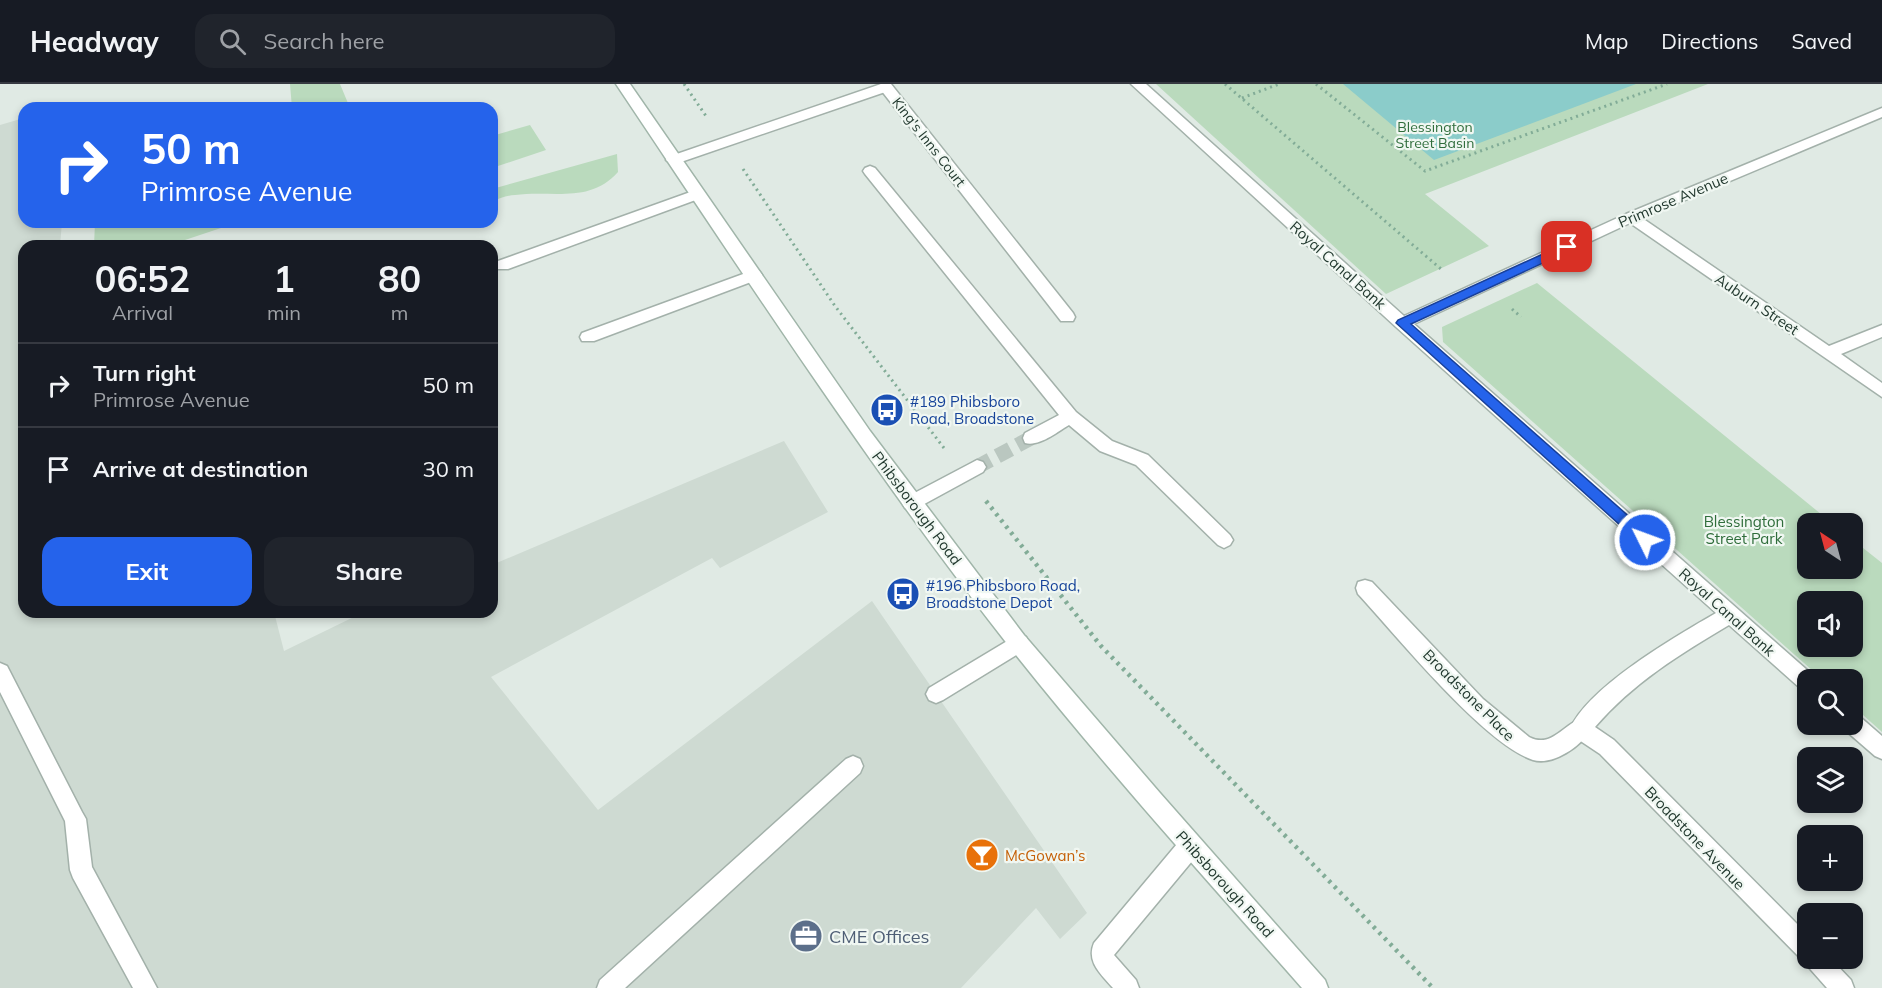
<!DOCTYPE html>
<html lang="en">
<head>
<meta charset="utf-8">
<style>
  :root { --surface:#171b24; --page:#20242c; --text:#f1f3f6; --muted:#9ea1a6; --line:#363941; --accent:#2563eb }
  body { margin:0; font-family:Mulish,sans-serif; background:var(--page); color:var(--text); height:100vh; display:flex; flex-direction:column; font-size:22px; white-space:nowrap }
  * { box-sizing:border-box; margin:0 }
  p { font-size:20px; color:var(--muted) }
  .icon { flex:none; width:33px; height:33px; fill:none; stroke:currentColor; stroke-width:2; stroke-linecap:round; stroke-linejoin:round }
  .map { position:relative; flex:1; overflow:hidden }
  .drawer { position:absolute; left:18px; top:156px; width:480px; height:378px; display:flex; flex-direction:column; background:var(--surface); border-radius:18px; box-shadow:0 3px 9px #0003 }
  .drawer>* { flex:none }
  .top-card { position:absolute; left:18px; top:18px; width:480px; height:126px; border-radius:18px; box-shadow:0 3px 9px #0003; background:#2563eb; color:#fff; overflow:hidden }
  .needle { width:39px; rotate:324deg }
  .tools { position:absolute; left:1797px; top:429px; display:grid; gap:12px }
  .tools a { display:grid; place-items:center; width:66px; height:66px; border-radius:12px; background:var(--surface); box-shadow:0 3px 9px #0003; font-size:30px }
  .pin { position:absolute; display:grid; place-items:center; width:51px; height:51px; color:#fff; margin:-26px; border-radius:12px; box-shadow:0 3px 9px #0006 }
  .me { position:absolute; width:66px; margin:-33px; rotate:312deg; stroke-linejoin:round; filter:drop-shadow(0 0 4px #0008) }
  .turn { display:flex; align-items:center; gap:21px; height:126px; padding:0 24px; font-size:27px }
  .turn .icon { width:78px; height:78px; stroke-width:2.5 }
  .turn b { display:block; font-size:42px; line-height:51px }
  .eta { display:flex; justify-content:space-evenly; align-items:center; height:102px; text-align:center }
  .eta b { font-size:36px; font-weight:700; line-height:42px }
  .action { display:flex; gap:12px; margin-top:auto; padding:12px 24px }
  .action a { flex:1; height:69px; border-radius:18px; background:var(--accent); color:#fff; font-size:24px; font-weight:700; line-height:69px; text-align:center }
  .action a+a { background:var(--page); color:var(--text) }
  ul { padding:0; list-style:none }
  li { display:flex; align-items:center; gap:18px; height:84px; padding:0 24px; border-top:2px solid var(--line) }
  li div { flex:1 }
  li b { display:block; font-size:22px }
  li em { font-style:normal }
  header { display:flex; align-items:center; gap:36px; box-sizing:border-box; height:84px; padding:0 30px; background:var(--surface); border-bottom:2px solid var(--line) }
  header strong { font-size:28px }
  nav { display:flex; gap:33px; margin-inline-start:auto; font-size:21px }
  .search { width:420px; height:54px; background:var(--page); display:flex; align-items:center; gap:15px; box-sizing:border-box; padding:0 21px; border-radius:18px; color:var(--muted); font-size:22px }
  .map>svg:first-child { display:block }
  .built { fill:#cedad2 }
  .green { fill:#badabd; fill-rule:evenodd }
  .water { fill:#8bccca }
  .lines { fill:none; stroke-linecap:round; stroke-linejoin:round }
  .street-tunnel { stroke:#bac7c0; stroke-width:15; stroke-dasharray:15 8; stroke-linecap:butt }
  .lane-casing { stroke:#a3b1aa; stroke-width:3 }
  .street-casing { stroke:#a3b1aa; stroke-width:3 }
  .secondary-casing { stroke:#a0b5a9; stroke-width:3 }
  .path-far1 { stroke:#82ac97; stroke-width:3; stroke-dasharray:2 4; stroke-linecap:butt }
  .path { stroke:#82ac97; stroke-width:4.5; stroke-dasharray:3 5; stroke-linecap:butt }
  .lane { fill:#fff; fill-rule:evenodd }
  .street { fill:#fff; fill-rule:evenodd }
  .secondary { fill:#fff; fill-rule:evenodd }
  .route { fill:#2563eb; stroke:#184099; stroke-width:1.5 }
  .labels { text-anchor:middle; dominant-baseline:central; stroke-width:4.5; stroke-linejoin:round; paint-order:stroke }
  .far-park-label { font-size:14px; fill:#2f6d3b; stroke:#f0f7f2 }
  .far-street-label { font-size:14px; fill:#22392f; stroke:#f0f7f2 }
  .street-label { font-size:15px; fill:#22392f; stroke:#f0f7f2 }
  .transit-label { font-size:15px; fill:#164399; stroke:#f0f7f2; text-anchor:start }
  .park-label { font-size:15px; fill:#2f6d3b; stroke:#f0f7f2 }
  .food-label { font-size:15px; fill:#c56008; stroke:#f0f7f2; text-anchor:start }
  .near-service-label { font-size:18px; fill:#4e5e75; stroke:#f0f7f2; text-anchor:start }
</style>
</head>
<body>
<header>
<strong>Headway</strong>
<div class="search"><svg class="icon" aria-label="search" viewBox="0 0 24 24"><circle cx="10" cy="10" r="6"/><path d="M15 15l6 6"/></svg>Search here</div>
<nav><a>Map</a><a>Directions</a><a>Saved</a></nav>
</header>
<div class="map">
<svg width="1882" height="904" viewBox="0 0 1882 904">
  <rect width="100%" height="100%" fill="#e0eae4"/>
  <path class="built" d="M24,34V138H62L60,162H24V528H274L284,567L364,528H492V481L784,357L828,428L720,484L712,474L491,593L598,726L872,517L1087,829L1060,855L1036,824L961,904H0V41Z"/>
  <path class="green" d="M290,0H340L350,24H292Z
    M1156,0H1708L1425,110L1489,162L1386,210Z
    M530,41L546,66L492,84V52Z
    M617,70L618,88C590,120 552,106 515,111C507,111 499,115 492,117V105Z
    M95,138H239L167,162H94Z
    M1537,199L1832,439L1808,440V484H1852L1853,456L1882,479V648L1853,622L1852,596L1822,595L1443,258L1442,243ZM1808,518H1852V562H1808Z"/>
  <path class="water" d="M1343,0H1636L1434,76Z"/>
  <g class="lines">
    <path class="street-tunnel" d="M977,383L1031,354"/>
    <g class="lane-casing">
      <path id="lane" d="M881,0H891L1073,229L1075,233L1073,237H1061L881,6L879,3Z
        M696,106L701,108L703,111L701,114L508,185H498L495,181L498,177Z
        M754,186L759,187L762,191L759,195L594,257H582L580,253L582,249Z
        M1365,496L1372,498L1483,615L1529,653C1551,664 1561,643 1580,635L1587,638L1590,645C1583,662 1552,682 1533,676C1484,660 1396,551 1358,510L1356,504L1358,498Z
        M1019,550L1026,553L1029,559L1026,565L943,616L936,619L929,616L926,610L929,604Z
        M0,579L7,582L82,728L86,735L92,783L157,904H133L73,794L70,786L65,737L0,608Z
        M853,672L860,675L863,682L860,689L625,904H597L600,896L846,675Z"/>
    </g>
    <g class="street-casing">
      <path id="street" d="M881,0H890L893,3L891,6L678,79L673,81L666,76L668,73Z
        M1131,0H1146L1404,232L1626,130L1882,24V33L1642,134L1829,262L1882,241V253L1841,270L1882,299V313L1630,139L1414,240L1815,593L1816,596H1808V608L1801,605L1729,541C1680,570 1633,599 1595,643L1614,656L1808,851V874H1830L1851,896L1854,904H1827L1804,878L1600,670L1573,652L1570,645C1588,603 1676,552 1716,529L1396,243Z
        M870,82L875,84L1076,328L1112,357L1148,371L1230,451L1233,456L1230,461L1224,464L1218,461L1136,381L1100,367L1069,341C1057,348 1039,363 1025,359L1023,354L1025,349L1059,331L865,90L863,87L865,84Z
        M977,376L983,378L986,383L983,388L917,424L911,426L905,424L902,419L905,414Z
        M1852,630L1859,632L1882,652V675L1875,672L1845,646L1843,640H1852Z
        M1190,751L1198,754L1201,762L1198,770L1114,871L1136,896L1139,904H1113C1101,890 1086,878 1094,859L1182,754Z"/>
    </g>
    <g class="secondary-casing">
      <path id="secondary" d="M616,0H630L870,347L1024,551L1160,709L1325,896L1328,904H1302C1204,793 1104,682 1012,566C870,385 744,191 616,0Z"/>
    </g>
    <path class="path-far1" d="M684,0L706,32
      M1225,0L1441,185
      M1316,0L1425,87L1667,0
      M1242,14L1279,0
      M743,85L835,222L944,364
      M1512,225L1521,233"/>
    <path class="path" d="M986,417L1101,562L1433,904
      M1842,588L1850,596
      M1852,597L1861,605"/>
    <use href="#lane" class="lane"/>
    <use href="#street" class="street"/>
    <use href="#secondary" class="secondary"/>
  </g>
  <path class="route" d="M1567,159L1571,160V166L1411,240L1650,451L1652,456L1650,460H1641L1396,239L1398,236Z"/>
  <defs>
    <g id="bus-disc" transform="scale(1.725)"><circle r="9.5" fill="#1a4fb4" stroke="#f0f7f2"/><path d="M-5-6H5V4H4V6H2V4H-2V6H-4V4H-5ZM-3.5-4V0h7V-4ZM-3.5 1.2v1.5H-2V1.2ZM2 1.2v1.5H3.5V1.2Z" fill="#fff"/></g>
    <g id="bar-disc" transform="scale(1.725)"><circle r="9.5" fill="#e8710a" stroke="#f0f7f2"/><path d="M-6-5H6L.8 .8V4.5H3.5V6h-7V4.5H-.8V.8Z" fill="#fff"/></g>
    <g id="office-disc" transform="scale(1.725)"><circle r="9.5" fill="#5c6f8a" stroke="#f0f7f2"/><path d="M-6-3h4V-5.5h4V-3h4V5H-6ZM-1-4.5V-3h2v-1.5ZM-6 0V1H6V0Z" fill="#fff"/></g>
  </defs>
  <g fill-rule="evenodd">
    <use href="#bus-disc" x="887" y="326"/>
    <use href="#bus-disc" x="903" y="510"/>
    <use href="#bar-disc" x="982" y="771"/>
    <use href="#office-disc" x="806" y="852"/>
  </g>
  <g class="labels">
    <g class="far-park-label">
      <text x="1435" y="43">Blessington<tspan x="1435" dy="16">Street Basin</tspan></text>
    </g>
    <g class="far-street-label">
      <text transform="translate(929 58) rotate(52)">King's Inns Court</text>
    </g>
    <g class="street-label">
      <text transform="translate(1673 116) rotate(-23)">Primrose Avenue</text>
      <text transform="translate(1338 181) rotate(42)">Royal Canal Bank</text>
      <text transform="translate(1757 220) rotate(34)">Auburn Street</text>
      <text transform="translate(917 424) rotate(53)">Phibsborough Road</text>
      <text transform="translate(1727 528) rotate(42)">Royal Canal Bank</text>
      <text transform="translate(1469 611) rotate(45)">Broadstone Place</text>
      <text transform="translate(1695 754) rotate(46)">Broadstone Avenue</text>
      <text transform="translate(1225 800) rotate(48)">Phibsborough Road</text>
    </g>
    <g class="transit-label">
      <text x="910" y="317">#189 Phibsboro<tspan x="910" dy="17">Road, Broadstone</tspan></text>
      <text x="926" y="501">#196 Phibsboro Road,<tspan x="926" dy="17">Broadstone Depot</tspan></text>
    </g>
    <g class="park-label">
      <text x="1744" y="437">Blessington<tspan x="1744" dy="17">Street Park</tspan></text>
    </g>
    <g class="food-label">
      <text x="1005" y="771">McGowan’s</text>
    </g>
    <g class="near-service-label">
      <text x="829" y="852">CME Offices</text>
    </g>
  </g>
</svg>
<div class="tools">
<a><svg class="needle" viewBox="-14 -14 28 28"><path d="M0-13l5 13h-10z" fill="#e53935"/><path d="M0 13l5-13h-10z" fill="#9ea1a6"/></svg></a>
<a><svg class="icon" aria-label="sound" viewBox="0 0 24 24"><path d="M4 9h4l5-4v14l-5-4H4zM17 9q2 3 0 6"/></svg></a>
<a><svg class="icon" aria-label="search" viewBox="0 0 24 24"><circle cx="10" cy="10" r="6"/><path d="M15 15l6 6"/></svg></a>
<a><svg class="icon" aria-label="layers" viewBox="0 0 24 24"><path d="M12 4l9 5-9 5-9-5zM3 14l9 5 9-5"/></svg></a>
<a>+</a>
<a>−</a>
</div>
<div class="pin" style="left:1567px;top:163px;background:#d93025"><svg class="icon" aria-label="arrive" viewBox="0 0 24 24"><path d="M6 21V4h12l-3 4 3 4H6"/></svg></div>
<svg class="me" style="left:1645px;top:456px" viewBox="-20 -20 40 40"><circle r="17" fill="#2563eb" stroke="#fff" stroke-width="3"/><path d="M0-11L8 9 0 5-8 9z" fill="#fff"/></svg>
<div class="top-card">
<div class="turn"><svg class="icon" aria-label="right" viewBox="0 0 24 24"><path d="M7 20v-9h11M14 6l5 5-5 5"/></svg><div><b>50 m</b>Primrose Avenue</div></div>
</div>
<section class="drawer">
<div class="eta">
<div><b>06:52</b><p>Arrival</p></div>
<div><b>1</b><p>min</p></div>
<div><b>80</b><p>m</p></div>
</div>
<ul>
<li><svg class="icon" aria-label="right" viewBox="0 0 24 24"><path d="M7 20v-9h11M14 6l5 5-5 5"/></svg><div><b>Turn right</b><p>Primrose Avenue</p></div><em>50 m</em></li>
<li><svg class="icon" aria-label="arrive" viewBox="0 0 24 24"><path d="M6 21V4h12l-3 4 3 4H6"/></svg><div><b>Arrive at destination</b></div><em>30 m</em></li>
</ul>
<div class="action"><a>Exit</a><a>Share</a></div>
</section>
</div>
</body>
</html>
